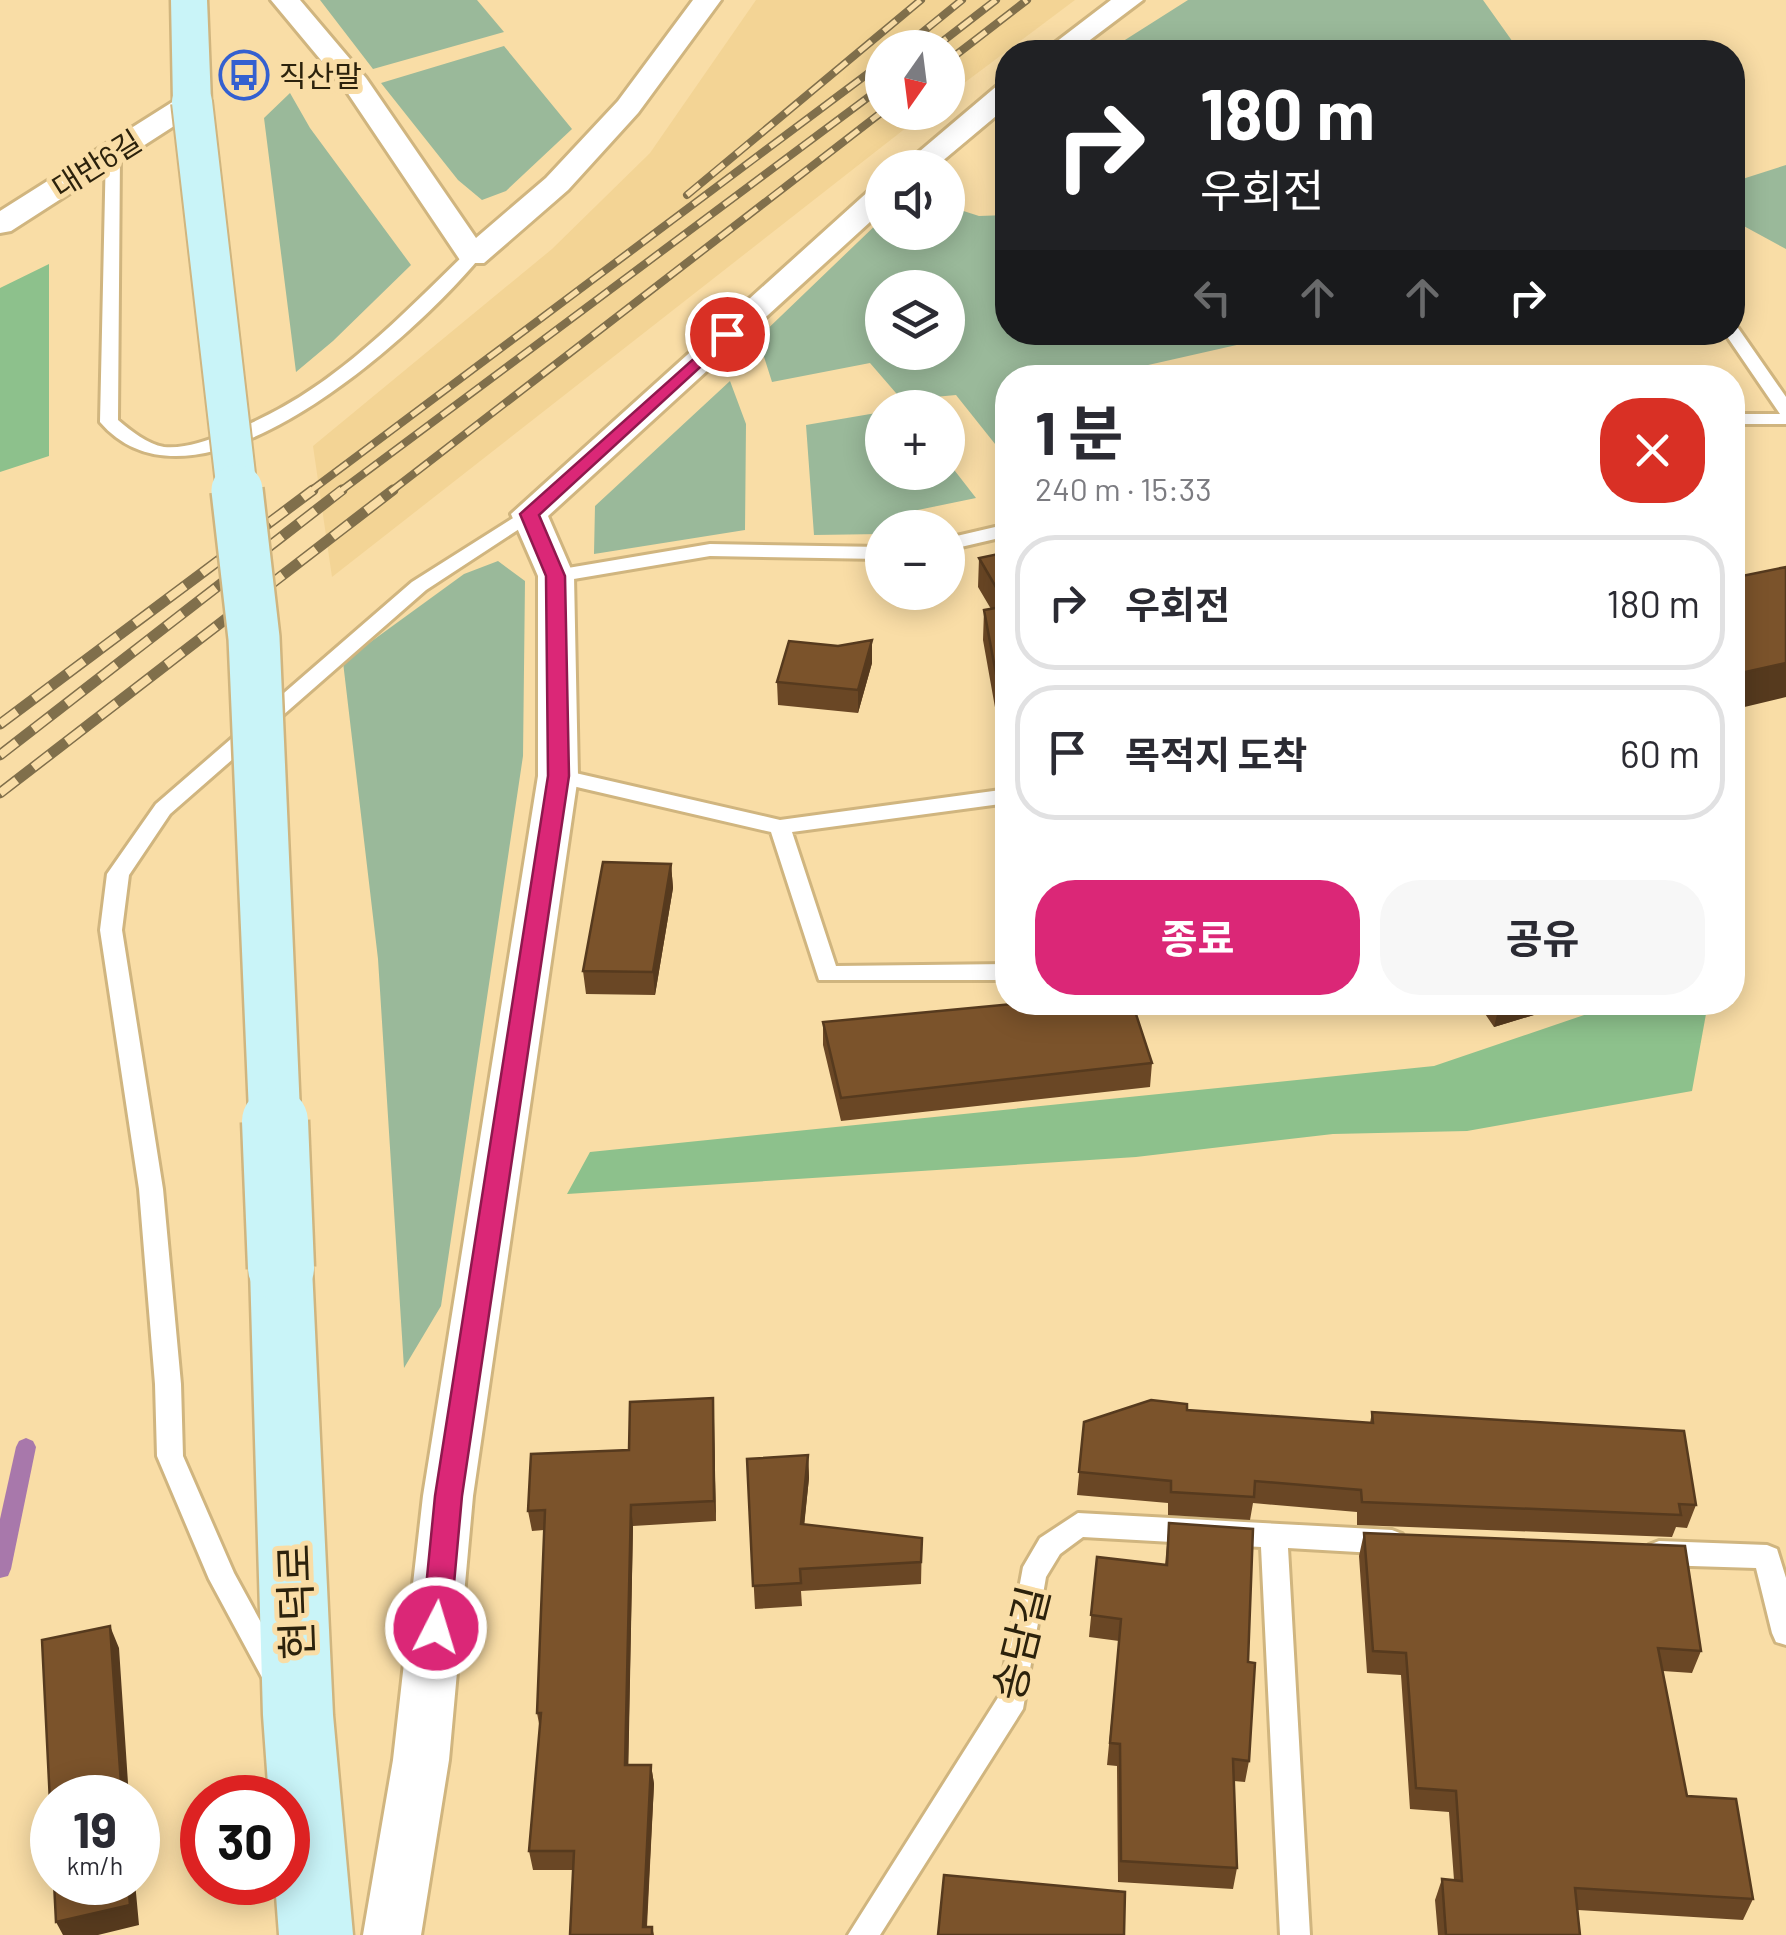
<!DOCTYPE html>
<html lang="ko">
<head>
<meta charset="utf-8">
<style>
  :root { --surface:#fff; --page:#f7f7f7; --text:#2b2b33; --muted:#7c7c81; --line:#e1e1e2; --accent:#db2777 }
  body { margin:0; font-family:Barlow,"Noto Sans KR",sans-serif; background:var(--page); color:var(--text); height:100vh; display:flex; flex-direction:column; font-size:38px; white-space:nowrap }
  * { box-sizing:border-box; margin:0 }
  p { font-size:32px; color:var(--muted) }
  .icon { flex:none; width:55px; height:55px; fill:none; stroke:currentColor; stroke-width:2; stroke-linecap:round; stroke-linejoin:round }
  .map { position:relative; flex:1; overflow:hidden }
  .details { position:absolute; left:995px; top:365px; width:750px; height:650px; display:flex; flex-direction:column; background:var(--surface); border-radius:40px; box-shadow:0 5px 25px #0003 }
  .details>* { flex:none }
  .top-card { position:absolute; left:995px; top:40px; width:750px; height:305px; border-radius:40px; box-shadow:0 5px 25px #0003; background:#202124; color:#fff; overflow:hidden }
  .needle { width:65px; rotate:194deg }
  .fabs { position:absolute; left:865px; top:30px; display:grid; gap:20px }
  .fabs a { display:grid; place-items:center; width:100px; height:100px; border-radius:50%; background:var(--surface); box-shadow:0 5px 25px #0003; font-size:50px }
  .speed { position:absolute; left:30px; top:1775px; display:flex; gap:20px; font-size:50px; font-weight:700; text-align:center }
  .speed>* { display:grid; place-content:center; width:130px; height:130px; border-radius:50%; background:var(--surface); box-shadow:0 5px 25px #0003; line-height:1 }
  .speed small { font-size:25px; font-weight:400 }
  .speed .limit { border:15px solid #d22; background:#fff; color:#111 }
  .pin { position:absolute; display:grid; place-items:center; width:85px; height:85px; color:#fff; margin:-42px; border:5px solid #fff; border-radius:50%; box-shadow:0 2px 10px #0007 }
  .me { position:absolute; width:110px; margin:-55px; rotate:5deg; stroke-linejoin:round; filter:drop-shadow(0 0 8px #0008) }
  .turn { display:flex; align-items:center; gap:35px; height:210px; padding:0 40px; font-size:45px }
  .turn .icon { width:130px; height:130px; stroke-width:2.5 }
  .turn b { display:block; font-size:70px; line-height:85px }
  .lanes { display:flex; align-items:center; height:95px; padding:0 40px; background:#0003; justify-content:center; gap:50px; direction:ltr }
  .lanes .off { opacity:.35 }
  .round { display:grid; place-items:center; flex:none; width:105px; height:105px; border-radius:40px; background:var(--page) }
  .overview { display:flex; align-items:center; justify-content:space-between; height:170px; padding:0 40px }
  h1 { font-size:60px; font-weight:700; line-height:75px }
  .primary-button { display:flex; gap:20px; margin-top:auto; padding:20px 40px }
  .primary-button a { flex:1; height:115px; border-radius:40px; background:var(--accent); color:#fff; font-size:40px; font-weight:700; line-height:115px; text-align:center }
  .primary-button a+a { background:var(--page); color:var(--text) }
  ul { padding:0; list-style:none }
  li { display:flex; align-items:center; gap:30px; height:135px; margin:0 20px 15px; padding:0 20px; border:5px solid var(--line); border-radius:40px }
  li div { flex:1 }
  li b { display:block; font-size:38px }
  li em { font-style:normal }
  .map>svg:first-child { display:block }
  .built { fill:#f3d495 }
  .green { fill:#9ab99a; fill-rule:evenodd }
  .forest { fill:#8dc18c }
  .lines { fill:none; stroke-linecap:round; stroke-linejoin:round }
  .stream { fill:#a878ab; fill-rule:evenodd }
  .lane-casing { stroke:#d0b57f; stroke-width:6 }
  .street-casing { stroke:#d0b57f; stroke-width:6 }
  .secondary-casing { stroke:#d0b57f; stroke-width:5 }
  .lane { fill:#fff; fill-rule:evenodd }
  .street { fill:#fff; fill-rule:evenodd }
  .secondary { fill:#c9f4f8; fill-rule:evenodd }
  .rail-far1-casing { stroke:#806f4b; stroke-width:8 }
  .rail-casing { stroke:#806f4b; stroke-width:11 }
  .rail-far1 { stroke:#f9dda6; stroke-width:5; stroke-dasharray:16; stroke-linecap:butt }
  .rail { stroke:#f9dda6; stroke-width:8; stroke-dasharray:21; stroke-linecap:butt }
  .secondary-bridge-far2-casing { stroke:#d0b57f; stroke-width:44; stroke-linecap:butt }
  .secondary-bridge-far1-casing { stroke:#d0b57f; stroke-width:56; stroke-linecap:butt }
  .secondary-bridge-casing { stroke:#d0b57f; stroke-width:71; stroke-linecap:butt }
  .secondary-bridge-far2 { stroke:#c9f4f8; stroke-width:40 }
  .secondary-bridge-far1 { stroke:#c9f4f8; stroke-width:51 }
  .secondary-bridge { stroke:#c9f4f8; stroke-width:66 }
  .wall { fill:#6a4725 }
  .shaded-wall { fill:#563a1e }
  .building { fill:#7b532b; stroke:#563a1e; stroke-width:2.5 }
  .route { fill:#db2777; stroke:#8e194d; stroke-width:2.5 }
  .labels { text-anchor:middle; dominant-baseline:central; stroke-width:10; stroke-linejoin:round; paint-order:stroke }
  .far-poi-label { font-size:30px; fill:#2c220c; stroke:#f9dda6; text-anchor:start }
  .far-street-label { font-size:30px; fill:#2c220c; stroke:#f9dda6 }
  .near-street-label { font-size:42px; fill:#2c220c; stroke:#f9dda6 }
</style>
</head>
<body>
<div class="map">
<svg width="1786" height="1935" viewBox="0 0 1786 1935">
  <rect width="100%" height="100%" fill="#f9dda6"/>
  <path class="built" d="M756,0H1075L948,95V48H882V112L925,113L332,577L313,446L552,249L650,153Z"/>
  <path class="green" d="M320,0H477L504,32L373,69Z
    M1188,0H1483L1520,52H1106Z
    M504,46L572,129L506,191L482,200L458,180L381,83Z
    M290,93L310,128L411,265L333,341L296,372L264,118Z
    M1786,165V249L1740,224L1732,228L1733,182Z
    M948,206L979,216L1007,215L1008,332L1290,333L1104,375L1105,377L1008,378L1007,459L956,395L902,400L870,363L772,382L758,338L882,219V232H948ZM882,288H948V352H882Z
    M730,381L746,424L745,530L594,554L595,506Z
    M882,412V472H948V462L976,498L913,511L918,527L882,528V534L814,535L806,425Z
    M498,561L525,581L523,756L441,1306L404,1368L378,959L343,662L464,574Z"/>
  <path class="forest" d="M49,264V456L0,472V288Z
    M1584,1003H1708L1692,1091L1467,1131L1333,1134L1136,1157L567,1194L590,1152L1434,1066L1590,1013Z"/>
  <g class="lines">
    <path class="stream" d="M26,1438L33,1441L36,1447L11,1569L8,1576L0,1578V1519L16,1447L19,1441Z"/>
    <g class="lane-casing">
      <path id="lane" d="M106,149L120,152L118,420C131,431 147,444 164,447C184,449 206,441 224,434C323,399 393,324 467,252H479L481,256C417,334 198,536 100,422Z
        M1732,327L1738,328L1786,397V424H1732V414H1780L1724,332H1732Z
        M529,508L536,510V518L426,590L170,814L129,875L122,930L163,1189L181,1384L183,1456L234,1573L288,1672L284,1681L274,1685L264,1681L209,1579L157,1456L155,1384L139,1189L100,930L107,874L156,804L412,582Z
        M1008,524V536L948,550V538Z
        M710,544L882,547V559L710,556L556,582L546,576L556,570Z
        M558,769L780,820L1008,789V803L792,832L836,966L1008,964V980H819L771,832L551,781L548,776L551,771Z
        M1078,1513L1392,1530L1402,1534L1406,1542L1402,1550L1392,1554L1288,1548L1310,1935H1280L1261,1547L1083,1537L1060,1554L1046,1577L1023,1709L880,1935H848L999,1696L1023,1567L1040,1538Z
        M1659,1541L1767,1545L1777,1549L1786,1578V1645L1776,1642L1772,1633L1756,1568L1659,1565L1649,1561L1645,1553L1649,1545Z"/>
    </g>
    <g class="street-casing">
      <path id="street" d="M271,0H300L366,78L476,238L546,178L618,101L693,0H721L638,113L568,190L484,263H462L345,89Z
        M1111,0H1143L1074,52H1043Z
        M1008,83V106L934,168H900L998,85Z
        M192,93L202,96L206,102L202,108L11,231L0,233V211L182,96Z
        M882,186V211L548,516L574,576L578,776L473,1496L449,1760L421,1935H363L393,1760L423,1496L538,776V576L511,514L871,189Z"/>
    </g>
    <g class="secondary-casing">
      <path id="secondary" d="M171,0H207L211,102L205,110L192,113L179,110L173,102Z
        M281,1244L303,1251L312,1268L333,1715L353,1935H279L275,1882H288V1798H269L263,1715L250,1268L259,1251Z"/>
    </g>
    <use href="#lane" class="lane"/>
    <use href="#street" class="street"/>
    <use href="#secondary" class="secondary"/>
    <g class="rail-far1-casing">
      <path id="rail-far1" d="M903,48L962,0
        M934,48L996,0
        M948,61L1027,0
        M687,195L921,0
        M309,492L882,63
        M339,492L882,87
        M390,492L882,112"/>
    </g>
    <g class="rail-casing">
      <path id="rail" d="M0,724L313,490
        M0,755L342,490
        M0,793L393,490"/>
    </g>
    <use href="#rail-far1" class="rail-far1"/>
    <use href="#rail" class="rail"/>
    <g class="secondary-bridge-far2-casing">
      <path id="secondary-bridge-far2" d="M192,102L237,492"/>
    </g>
    <g class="secondary-bridge-far1-casing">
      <path id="secondary-bridge-far1" d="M237,490L254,638L275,1124"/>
    </g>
    <g class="secondary-bridge-casing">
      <path id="secondary-bridge" d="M275,1121L281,1268"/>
    </g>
    <use href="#secondary-bridge-far2" class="secondary-bridge-far2"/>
    <use href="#secondary-bridge-far1" class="secondary-bridge-far1"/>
    <use href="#secondary-bridge" class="secondary-bridge"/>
  </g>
  <path class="wall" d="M1008,552V741H1001L983,640L984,610L991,609L978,587L979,558Z
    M872,640V663L858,713L778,705L777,682L838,646Z
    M671,864L673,888L655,995L586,994L583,971Z
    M1477,1002H1568L1567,1005L1494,1027Z
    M823,1022L1152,1063L1150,1087L841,1121L823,1045Z
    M713,1398L716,1521L633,1526L628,1765H651L654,1784L647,1927H652L654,1935H570L574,1870H533L529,1851L540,1729L537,1713L544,1530L532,1531L528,1511Z
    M1187,1410L1370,1423L1372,1412L1696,1505L1687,1528L1676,1527L1672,1537L1357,1525V1512L1253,1503L1250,1520L1168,1515V1503L1077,1495L1084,1422Z
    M808,1455L809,1478L804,1524L922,1538L921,1584L801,1591L802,1606L755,1609L747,1459Z
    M1169,1523L1248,1662L1249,1761L1245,1782L1234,1781L1237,1868L1233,1889L1118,1882L1117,1766L1107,1765L1119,1641L1089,1637L1097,1557L1165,1565Z
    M1364,1533L1701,1651L1692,1673L1663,1671L1687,1796L1753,1899L1743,1920L1578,1910L1580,1935H1438L1435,1900L1442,1879L1454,1880L1449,1812L1410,1809L1401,1675L1367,1673L1359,1556Z"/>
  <path class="shaded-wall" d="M872,640V663L858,713V690Z
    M1786,663V697L1732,710V675Z
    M671,864L673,888L655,995L653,972Z
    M1500,1002H1568L1567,1005L1494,1027Z
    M713,1398L714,1419L716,1521L714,1501Z
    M808,1455L809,1478L802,1547L801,1524Z
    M631,1505L633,1526L628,1784L625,1765Z
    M110,1626L119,1648L129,1798H122Z
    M651,1765L654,1784L646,1935L643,1927Z
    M128,1882H135L139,1925L98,1935H63L56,1922Z"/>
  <path class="building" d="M1008,552V711H1003L984,610L1007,606L979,558Z
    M1786,567V663L1732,675V578Z
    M872,640L858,690L777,682L789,641L838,646Z
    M603,862L671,864L653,972L583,971Z
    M1035,1002H1132L1152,1063L841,1098L823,1022Z
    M713,1398L714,1501L631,1505L625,1765H651L643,1927H652V1935H570L574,1851H529L541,1713H537L545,1510L528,1511L531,1454L629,1450L630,1402Z
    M1151,1400L1187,1404V1410L1373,1423L1372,1412L1684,1431L1696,1505L1679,1504L1681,1515L1362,1502L1361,1490L1255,1481L1254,1497L1171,1492V1481L1079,1472L1084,1422Z
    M808,1455L801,1524L922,1538L921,1562L800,1569L801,1583L753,1586L747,1459Z
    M1169,1523L1253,1529L1248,1662L1255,1663L1249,1761L1233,1759L1237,1868L1121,1861L1120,1744L1110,1743L1121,1619L1091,1615L1097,1557L1167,1565Z
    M1364,1533L1685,1546L1701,1651L1658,1648L1687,1796L1736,1799L1753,1899L1575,1888L1580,1935H1446L1442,1879L1462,1881L1456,1791L1416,1788L1406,1653L1373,1651Z
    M110,1626L122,1798H52V1843L42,1640Z
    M944,1875L1125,1892L1124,1935H938Z
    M54,1882H128L130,1905L56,1922Z"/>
  <path class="route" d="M727,329L733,330V337L539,515L565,576L569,776L462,1496L450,1628L446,1637L436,1640L426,1637L422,1628L435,1496L548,776L546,576L520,514Z"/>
  <defs>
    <g id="bus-ring" transform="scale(2.5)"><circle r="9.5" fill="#f9dda6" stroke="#3460d0" stroke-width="1.5"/><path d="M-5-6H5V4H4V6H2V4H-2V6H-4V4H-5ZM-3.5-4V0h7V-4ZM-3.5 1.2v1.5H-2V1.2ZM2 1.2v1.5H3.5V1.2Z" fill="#3460d0"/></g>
  </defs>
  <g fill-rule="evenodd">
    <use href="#bus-ring" x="244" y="75"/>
  </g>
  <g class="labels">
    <g class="far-poi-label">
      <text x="279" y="75">직산말</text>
    </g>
    <g class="far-street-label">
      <text transform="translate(96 163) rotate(-32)">대반6길</text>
    </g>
    <g class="near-street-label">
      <text transform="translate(294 1602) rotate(-92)">현덕로</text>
      <text transform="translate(1019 1643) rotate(-76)">송담길</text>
    </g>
  </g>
</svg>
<div class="fabs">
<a><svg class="needle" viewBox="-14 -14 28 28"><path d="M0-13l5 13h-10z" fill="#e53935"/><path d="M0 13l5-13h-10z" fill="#7c7c81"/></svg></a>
<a><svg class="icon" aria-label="sound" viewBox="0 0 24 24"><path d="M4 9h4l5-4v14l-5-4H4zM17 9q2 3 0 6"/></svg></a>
<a><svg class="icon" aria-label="layers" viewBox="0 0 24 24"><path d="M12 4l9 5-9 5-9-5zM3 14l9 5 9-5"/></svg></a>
<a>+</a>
<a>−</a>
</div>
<div class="speed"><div>19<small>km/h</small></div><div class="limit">30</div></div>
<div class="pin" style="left:727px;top:334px;background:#d93025"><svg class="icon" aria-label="arrive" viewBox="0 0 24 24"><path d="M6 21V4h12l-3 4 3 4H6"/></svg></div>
<svg class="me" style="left:436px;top:1628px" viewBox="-20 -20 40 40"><circle r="17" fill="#db2777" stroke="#fff" stroke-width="3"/><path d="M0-11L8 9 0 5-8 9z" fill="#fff"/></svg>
<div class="top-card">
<div class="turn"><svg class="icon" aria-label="right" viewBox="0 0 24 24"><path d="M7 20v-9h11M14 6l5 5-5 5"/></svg><div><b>180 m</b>우회전</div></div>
<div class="lanes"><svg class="icon off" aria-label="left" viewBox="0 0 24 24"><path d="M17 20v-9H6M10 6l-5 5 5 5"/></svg><svg class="icon off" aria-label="ahead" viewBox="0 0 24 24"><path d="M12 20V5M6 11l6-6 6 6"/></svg><svg class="icon off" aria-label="ahead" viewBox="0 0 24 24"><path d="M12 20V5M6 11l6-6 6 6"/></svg><svg class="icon" aria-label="right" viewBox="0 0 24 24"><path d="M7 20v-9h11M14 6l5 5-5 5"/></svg></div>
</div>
<section class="details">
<div class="overview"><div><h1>1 분</h1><p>240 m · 15:33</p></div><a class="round" style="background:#d93025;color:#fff"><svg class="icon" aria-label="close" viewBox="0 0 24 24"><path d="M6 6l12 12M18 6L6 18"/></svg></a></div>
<ul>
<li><svg class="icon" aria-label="right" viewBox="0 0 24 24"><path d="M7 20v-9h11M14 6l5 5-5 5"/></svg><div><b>우회전</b></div><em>180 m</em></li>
<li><svg class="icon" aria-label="arrive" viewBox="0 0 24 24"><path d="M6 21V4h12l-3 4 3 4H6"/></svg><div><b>목적지 도착</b></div><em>60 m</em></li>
</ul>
<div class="primary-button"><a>종료</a><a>공유</a></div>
</section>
</div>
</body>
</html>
